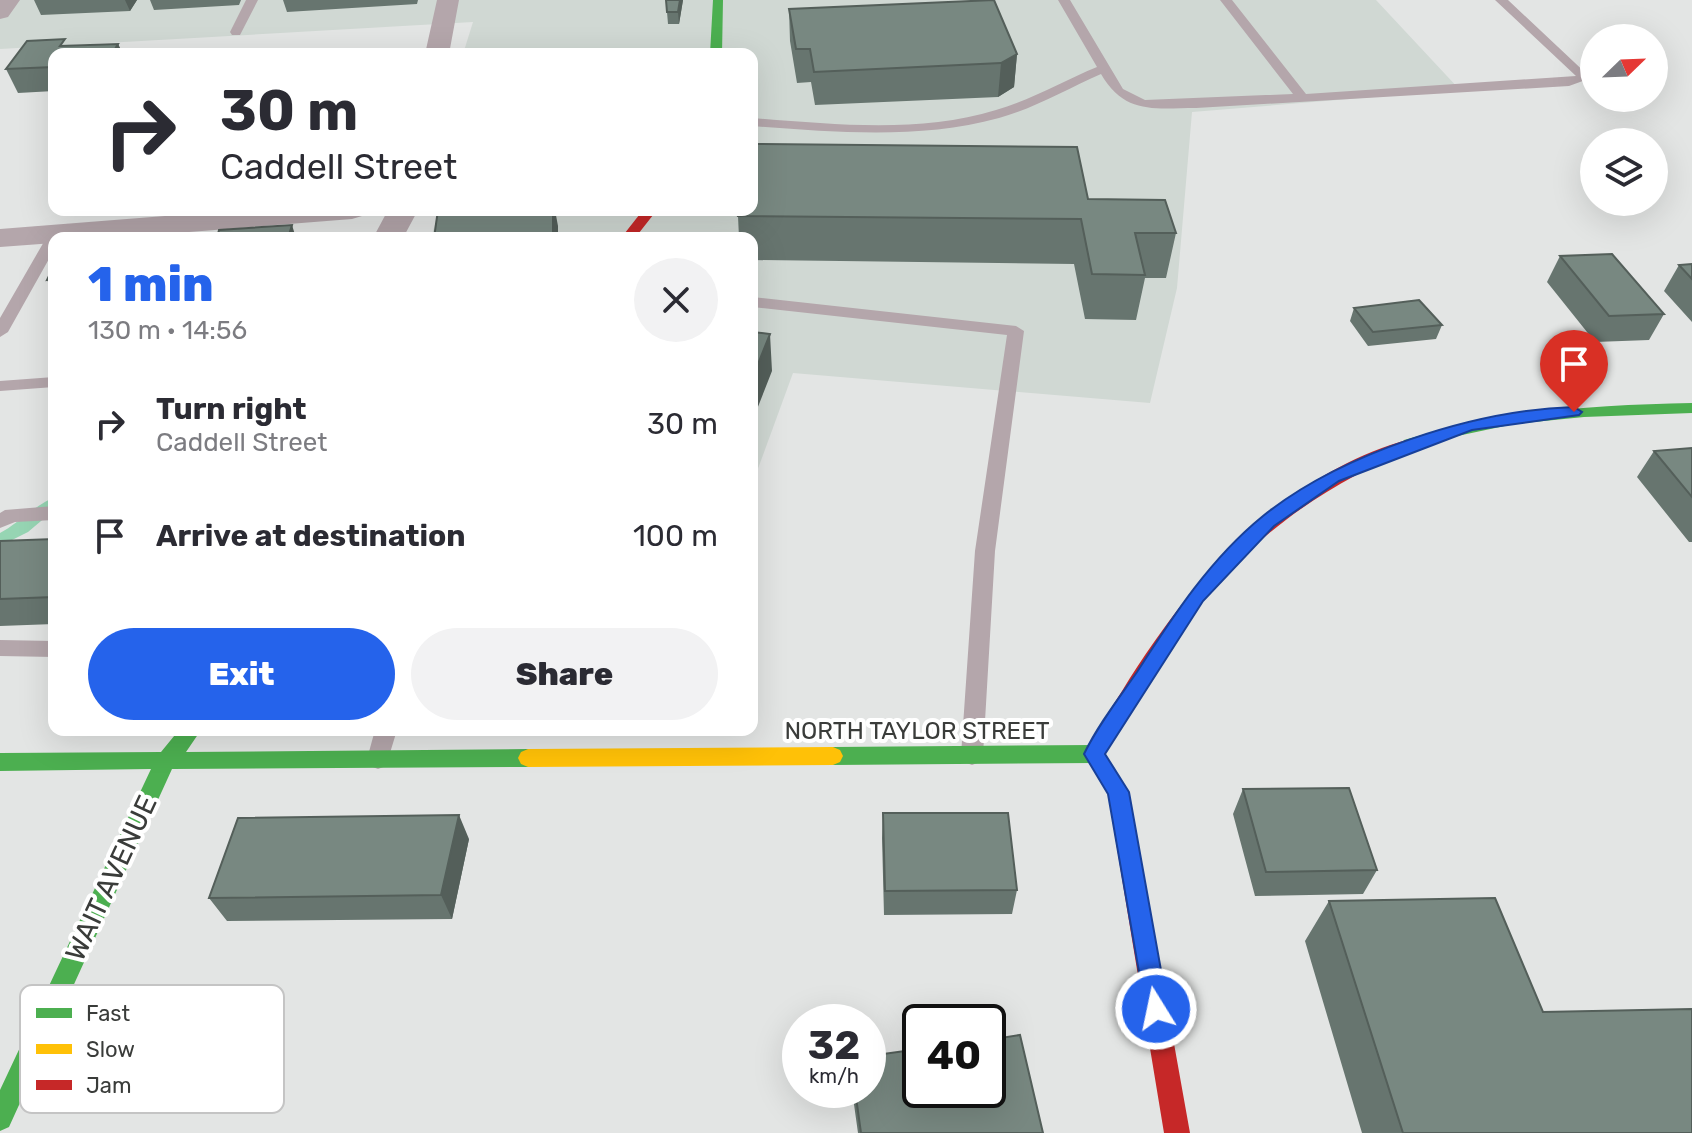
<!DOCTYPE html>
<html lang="en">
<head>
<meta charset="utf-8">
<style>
  :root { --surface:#fff; --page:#f2f2f3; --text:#2b2b33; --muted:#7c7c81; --accent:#2563eb }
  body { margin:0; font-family:Rubik,sans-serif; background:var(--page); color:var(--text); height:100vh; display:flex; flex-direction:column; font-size:30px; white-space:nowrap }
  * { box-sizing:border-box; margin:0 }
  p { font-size:26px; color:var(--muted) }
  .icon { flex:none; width:44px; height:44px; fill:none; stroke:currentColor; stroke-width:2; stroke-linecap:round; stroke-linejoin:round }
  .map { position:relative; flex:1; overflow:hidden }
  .details { position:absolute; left:48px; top:232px; width:710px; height:504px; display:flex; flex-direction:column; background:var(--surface); border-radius:16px; box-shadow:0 8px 32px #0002 }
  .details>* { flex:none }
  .hud { position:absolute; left:48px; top:48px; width:710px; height:168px; border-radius:16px; box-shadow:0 8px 32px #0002; background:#fff; color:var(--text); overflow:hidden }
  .needle { width:52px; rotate:67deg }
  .buttons { position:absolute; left:1580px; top:24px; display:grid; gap:16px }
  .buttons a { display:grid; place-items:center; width:88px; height:88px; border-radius:50%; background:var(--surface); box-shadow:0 8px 32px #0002; font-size:40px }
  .speed { position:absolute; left:782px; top:1004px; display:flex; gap:16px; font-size:40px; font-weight:700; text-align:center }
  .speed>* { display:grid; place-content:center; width:104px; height:104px; border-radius:50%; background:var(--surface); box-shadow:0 8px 32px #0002; line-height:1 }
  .speed small { font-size:20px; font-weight:400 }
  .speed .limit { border:4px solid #111; border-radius:12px; background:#fff; color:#111 }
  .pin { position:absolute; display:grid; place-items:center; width:68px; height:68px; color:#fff; margin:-82px -34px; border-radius:50% 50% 50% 0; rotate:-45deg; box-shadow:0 0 8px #0007 }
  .pin .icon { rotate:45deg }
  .me { position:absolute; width:88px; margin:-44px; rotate:350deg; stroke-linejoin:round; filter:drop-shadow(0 0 6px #0008) }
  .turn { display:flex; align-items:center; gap:28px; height:168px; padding:0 40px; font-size:36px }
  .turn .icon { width:104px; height:104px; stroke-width:2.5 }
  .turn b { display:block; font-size:56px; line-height:68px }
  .round { display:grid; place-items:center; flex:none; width:84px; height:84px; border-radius:42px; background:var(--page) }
  .summary { display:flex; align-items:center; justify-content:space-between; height:136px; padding:0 40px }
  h1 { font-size:48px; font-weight:800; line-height:60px; color:var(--accent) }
  .button { display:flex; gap:16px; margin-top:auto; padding:16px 40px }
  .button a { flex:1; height:92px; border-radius:48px; background:var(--accent); color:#fff; font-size:32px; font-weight:800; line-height:92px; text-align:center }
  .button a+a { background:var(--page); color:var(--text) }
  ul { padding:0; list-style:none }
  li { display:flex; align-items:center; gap:24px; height:112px; padding:0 40px }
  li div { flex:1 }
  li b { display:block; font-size:30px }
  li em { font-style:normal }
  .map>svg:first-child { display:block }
  .built { fill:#d0d8d3 }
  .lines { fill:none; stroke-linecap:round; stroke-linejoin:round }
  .stream { fill:#96d5b3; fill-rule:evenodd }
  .lane { fill:#b4a6ab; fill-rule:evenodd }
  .street { fill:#b4a6ab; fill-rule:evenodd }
  .fast { fill:#4caf50; fill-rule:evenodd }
  .slow { fill:#ffc107; fill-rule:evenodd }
  .jam { fill:#c62828; fill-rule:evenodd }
  .wall { fill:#67756f }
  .shaded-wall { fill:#545f5a }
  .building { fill:#788881; stroke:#545f5a; stroke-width:2 }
  .route { fill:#2563eb; stroke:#184099; stroke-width:2 }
  .labels { text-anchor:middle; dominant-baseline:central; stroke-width:8; stroke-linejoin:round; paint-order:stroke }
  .street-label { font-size:24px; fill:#3a3c3a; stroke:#fff }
  .near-street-label { font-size:28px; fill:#3a3c3a; stroke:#fff }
  .key { fill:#fff; stroke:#c4c4c4; stroke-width:2 }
  .key-label { font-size:22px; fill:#3a3c3a }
</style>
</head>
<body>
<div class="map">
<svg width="1692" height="1133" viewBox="0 0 1692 1133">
  <rect width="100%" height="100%" fill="#e3e5e4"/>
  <path class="built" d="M0,0H1376L1460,90L1192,112L1177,288L1150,403L793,373L752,485V238H431L439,210H752V54H463L473,22L0,49Z"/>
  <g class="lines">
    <path class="stream" d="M54,498V510L28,532L0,546V533C16,525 41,501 54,498Z"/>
    <path class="lane" d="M246,0H258L240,35H232L230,32Z
      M1058,0H1070L1123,89L1145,100L1293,94L1220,0H1232L1306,94L1576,76L1495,0H1508L1591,78L1569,86L1196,108C1154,108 1125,115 1101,74C1067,89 1035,108 999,118C918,140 834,132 752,126V118C832,124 918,134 996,110C1031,100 1063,81 1097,67Z
      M56,229L63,233L61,238H54V250L8,332L0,337V318L49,233Z
      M752,297L1016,326L1024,331L995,551L983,755L980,762L972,765L964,762L961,755L975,551L1007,335L752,307Z
      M54,377V387L0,391V381Z
      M54,506V520L15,522L0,528V513L5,510Z
      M0,640L54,641V657L0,656Z
      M375,730H397L386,766L378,769L370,766L367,759Z"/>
    <path class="street" d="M0,0H20L8,17L0,19Z
      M437,0H459L449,54H425Z
      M241,210H367L362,216L352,219L113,238H54V243L0,247V229Z
      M388,210H418L403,238H373Z"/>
    <path class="fast" d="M713,0H723L722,54H710Z
      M1692,403V413L1584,417L1514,424L1448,438L1410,449L1402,444L1404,440C1499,411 1593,405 1692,403Z
      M179,730H201L186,752L528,749L535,752L538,758L535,764L528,767L172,769L9,1127L0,1131V1090L151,769L0,771V753L161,752Z
      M1094,745L1101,748L1104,754L1101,760L1094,763L833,765L826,762L823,756L826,750L833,747Z"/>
    <path class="slow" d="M833,747L840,750L843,756L840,762L833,765L528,767L521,764L518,758L521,752L528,749Z"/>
    <path class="jam" d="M643,210H657L635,238H621Z
      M1410,439L1416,440L1418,444L1416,448C1331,481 1257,532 1200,604C1164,650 1136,704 1105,754L1129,792L1190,1133H1164L1108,794L1084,754C1095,732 1109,712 1122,691C1190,581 1280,475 1410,439Z"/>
  </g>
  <path class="wall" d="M34,0H137L130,11L41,15Z
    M150,0H241L239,5L154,10Z
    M283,0H418L417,4L287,12Z
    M666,0H683L679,24H668Z
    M789,9L1017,54L1014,87L998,97L815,105L811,82L797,83L790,41Z
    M118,44L123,54H54V91L18,93L6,69L68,46Z
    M1088,199L1176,233L1166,278H1145L1136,320L1085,319L1074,264L752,260V238H739L738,216Z
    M1560,256L1664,314L1649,340L1595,342L1547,282Z
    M1692,264V322L1664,291L1679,265Z
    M54,266V293L47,280Z
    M1354,308L1442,325L1436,339L1368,346L1350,321Z
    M1692,448V542H1689L1637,477L1654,451Z
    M54,539V624L0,626V541Z
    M1243,789L1377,870L1363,894L1255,896L1233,814Z
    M883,813L1017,890L1012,914L884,915L882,838Z
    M469,839L452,919L227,921L209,898Z
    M1329,901L1543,1012L1692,1133H1362L1305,941Z
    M852,1090H868L1043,1133H858Z"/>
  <path class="shaded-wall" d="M125,0H137L130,11Z
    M680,0H683L679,24L678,12Z
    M118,44L123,54H112Z
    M1017,54L1014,87L998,97L1001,63Z
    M553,210H555L558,226V238H553Z
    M292,225L296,238H288Z
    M770,334L772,371L752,422V379Z
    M459,815L469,839L452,919L441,895Z"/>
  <path class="building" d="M666,0H680L678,12H667Z
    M994,0L1017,54L1001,63L814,72L810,49H796L789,9Z
    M65,39L60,46L118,44L112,54H54V67L6,69L27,41Z
    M647,49V54H571Z
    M752,144L1077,147L1088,199L1165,200L1176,233H1135L1145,275L1092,274L1081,219L738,216L739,210H752Z
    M438,210H553V238H434Z
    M292,225L288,238H217L219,230Z
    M1612,254L1664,314L1609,316L1560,256Z
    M1692,264V279L1679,265Z
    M54,266V279L47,280Z
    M1419,300L1442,325L1373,332L1354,308Z
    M752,332L770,334L752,379Z
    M1692,448V497L1654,451Z
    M54,539V597L0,599V541Z
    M1349,788L1377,870L1266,872L1243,789Z
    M883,813H1008L1017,890L885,891Z
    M459,815L441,895L209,898L238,818Z
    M1495,898L1543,1012L1692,1009V1133H1403L1329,901Z
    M1020,1035L1043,1133H861L855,1090H868V1056L920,1049V1090H988V1040Z"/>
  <path class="route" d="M1574,407L1582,412L1579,415L1472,430L1339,481L1274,526L1203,601L1105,754L1129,792L1168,1009L1164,1018L1156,1021L1147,1018L1108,794L1084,754C1098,725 1119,698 1137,672C1173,616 1210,559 1263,516C1340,454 1474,410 1574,407Z"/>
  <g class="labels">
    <g class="street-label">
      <text x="917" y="731">NORTH TAYLOR STREET</text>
    </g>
    <g class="near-street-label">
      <text transform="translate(111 878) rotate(-65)">WAIT AVENUE</text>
    </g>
  </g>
  <rect x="20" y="985" width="264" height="128" rx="12" class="key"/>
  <rect x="36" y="1008" width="36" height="10" fill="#4caf50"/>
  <rect x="36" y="1044" width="36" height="10" fill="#ffc107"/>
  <rect x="36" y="1080" width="36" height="10" fill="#c62828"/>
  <g class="key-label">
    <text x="86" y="1021">Fast</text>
    <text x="86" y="1057">Slow</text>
    <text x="86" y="1093">Jam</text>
  </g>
</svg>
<div class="buttons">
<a><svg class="needle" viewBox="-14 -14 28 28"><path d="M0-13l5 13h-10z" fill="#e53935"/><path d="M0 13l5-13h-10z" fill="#7c7c81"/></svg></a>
<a><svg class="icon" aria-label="layers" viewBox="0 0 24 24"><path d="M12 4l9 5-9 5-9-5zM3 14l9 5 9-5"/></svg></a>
</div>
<div class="speed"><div>32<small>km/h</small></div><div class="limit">40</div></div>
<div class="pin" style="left:1574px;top:412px;background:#d93025"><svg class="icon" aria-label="arrive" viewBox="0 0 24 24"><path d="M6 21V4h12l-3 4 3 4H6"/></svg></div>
<svg class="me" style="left:1156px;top:1009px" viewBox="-20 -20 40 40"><circle r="17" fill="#2563eb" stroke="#fff" stroke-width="3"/><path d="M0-11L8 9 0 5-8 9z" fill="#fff"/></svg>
<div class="hud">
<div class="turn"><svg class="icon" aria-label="right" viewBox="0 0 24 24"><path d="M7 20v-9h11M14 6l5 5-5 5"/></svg><div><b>30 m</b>Caddell Street</div></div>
</div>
<section class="details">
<div class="summary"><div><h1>1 min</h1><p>130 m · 14:56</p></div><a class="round"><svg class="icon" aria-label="close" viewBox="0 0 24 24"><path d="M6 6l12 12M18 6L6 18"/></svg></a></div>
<ul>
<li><svg class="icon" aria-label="right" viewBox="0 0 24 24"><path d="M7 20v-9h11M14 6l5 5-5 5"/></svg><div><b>Turn right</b><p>Caddell Street</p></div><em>30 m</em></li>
<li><svg class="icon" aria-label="arrive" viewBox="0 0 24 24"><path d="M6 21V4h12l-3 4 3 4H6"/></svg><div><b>Arrive at destination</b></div><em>100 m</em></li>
</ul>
<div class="button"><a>Exit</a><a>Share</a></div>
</section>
</div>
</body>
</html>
